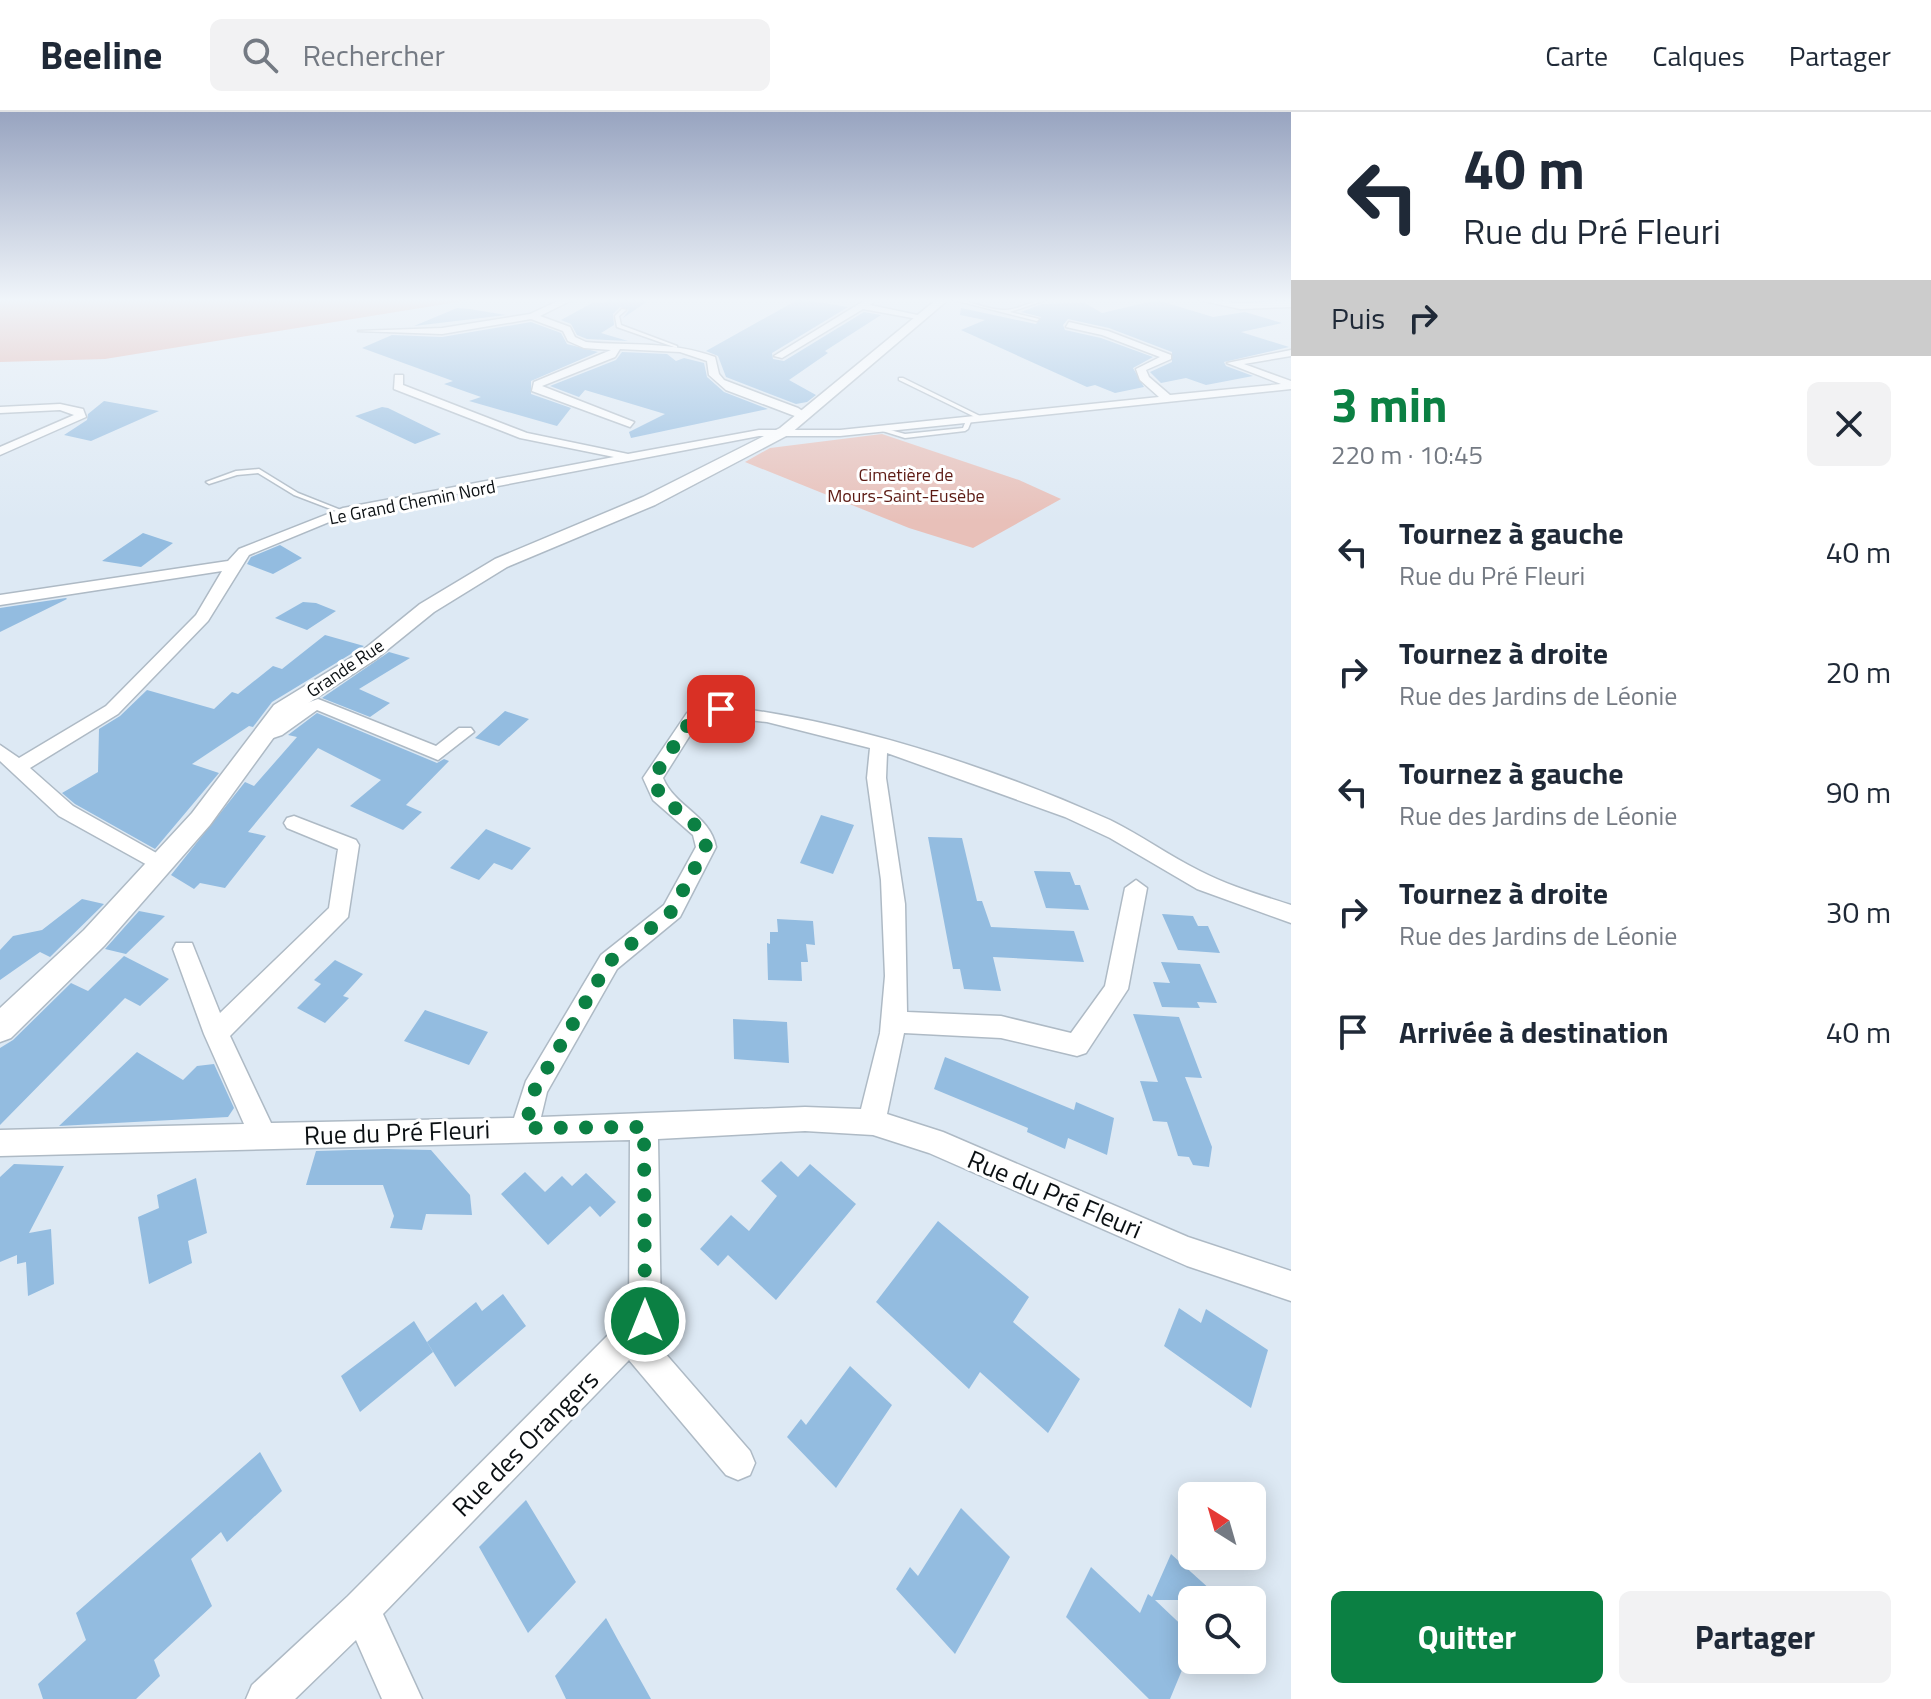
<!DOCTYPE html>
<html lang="fr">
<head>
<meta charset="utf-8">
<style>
  :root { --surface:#fff; --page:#f2f2f3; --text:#1f2937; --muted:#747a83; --line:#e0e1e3; --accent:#0b8043 }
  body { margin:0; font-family:"Titillium Web",sans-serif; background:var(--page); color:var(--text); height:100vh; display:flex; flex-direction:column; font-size:30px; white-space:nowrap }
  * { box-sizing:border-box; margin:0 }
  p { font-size:26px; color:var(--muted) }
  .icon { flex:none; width:44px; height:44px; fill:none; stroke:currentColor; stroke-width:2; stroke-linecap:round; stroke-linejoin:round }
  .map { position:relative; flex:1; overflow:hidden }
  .details { display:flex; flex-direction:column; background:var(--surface); width:640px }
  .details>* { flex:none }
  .hud { background:#fff; color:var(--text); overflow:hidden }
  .needle { width:52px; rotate:323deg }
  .buttons { position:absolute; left:1178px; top:1370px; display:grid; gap:16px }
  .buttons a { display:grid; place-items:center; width:88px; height:88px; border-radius:12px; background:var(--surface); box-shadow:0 4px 20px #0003; font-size:40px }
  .pin { position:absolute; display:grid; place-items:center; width:68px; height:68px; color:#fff; margin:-34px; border-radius:16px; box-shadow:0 4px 12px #0006 }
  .me { position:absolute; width:88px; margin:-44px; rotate:0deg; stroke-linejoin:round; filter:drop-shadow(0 0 6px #0008) }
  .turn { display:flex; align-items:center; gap:28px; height:168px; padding:0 40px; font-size:36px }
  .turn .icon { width:104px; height:104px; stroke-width:2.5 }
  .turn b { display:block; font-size:56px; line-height:68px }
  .then { display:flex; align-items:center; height:76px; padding:0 40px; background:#0003; gap:16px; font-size:30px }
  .round { display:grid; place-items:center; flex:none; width:84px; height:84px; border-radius:12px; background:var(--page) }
  .overview { display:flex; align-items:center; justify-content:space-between; height:136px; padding:0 40px }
  h1 { font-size:48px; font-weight:700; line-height:60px; color:var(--accent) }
  .primary-button { display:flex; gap:16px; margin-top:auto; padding:16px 40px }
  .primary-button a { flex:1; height:92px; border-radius:12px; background:var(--accent); color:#fff; font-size:32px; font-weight:700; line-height:92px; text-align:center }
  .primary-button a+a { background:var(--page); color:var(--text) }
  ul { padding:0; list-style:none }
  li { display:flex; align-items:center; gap:24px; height:120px; padding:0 40px }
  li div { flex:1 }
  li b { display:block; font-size:30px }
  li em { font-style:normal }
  header { display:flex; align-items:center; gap:48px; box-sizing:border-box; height:112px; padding:0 40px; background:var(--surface); border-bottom:2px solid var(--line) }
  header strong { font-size:38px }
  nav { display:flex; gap:44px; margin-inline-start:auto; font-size:28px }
  .search { width:560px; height:72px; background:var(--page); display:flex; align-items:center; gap:20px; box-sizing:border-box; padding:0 28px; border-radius:12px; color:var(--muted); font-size:30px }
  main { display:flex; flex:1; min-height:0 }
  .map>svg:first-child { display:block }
  .green { fill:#e8c0b9 }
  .forest { fill:#e1a9a0 }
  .building { fill:#93bce0 }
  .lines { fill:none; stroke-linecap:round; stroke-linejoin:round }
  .service-casing { stroke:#aebac5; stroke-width:3 }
  .minor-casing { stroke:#aebac5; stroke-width:3 }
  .tertiary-casing { stroke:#aebac5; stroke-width:3 }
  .service { fill:#fff; fill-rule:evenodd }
  .minor { fill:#fff; fill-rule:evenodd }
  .tertiary { fill:#fff; fill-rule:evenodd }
  .route { stroke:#0b8043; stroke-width:14; stroke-dasharray:0 25.2 }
  .labels { text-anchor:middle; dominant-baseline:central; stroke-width:6; stroke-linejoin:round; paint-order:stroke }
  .far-park-label { font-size:18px; fill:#5c1a13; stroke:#fff }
  .far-street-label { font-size:18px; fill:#0b1013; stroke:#fff }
  .near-street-label { font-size:26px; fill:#0b1013; stroke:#fff }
</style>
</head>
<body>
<header>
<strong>Beeline</strong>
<div class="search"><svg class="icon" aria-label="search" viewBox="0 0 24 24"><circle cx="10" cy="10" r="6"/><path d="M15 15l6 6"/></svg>Rechercher</div>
<nav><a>Carte</a><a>Calques</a><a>Partager</a></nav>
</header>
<main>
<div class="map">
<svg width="1291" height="1587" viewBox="0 0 1291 1587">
  <rect width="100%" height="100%" fill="#dde9f4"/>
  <path class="green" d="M882,322L1019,368L1061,387L973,436L909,416L745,350L770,336Z"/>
  <path class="forest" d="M0,187H476L105,247L0,250Z"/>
  <path class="building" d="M608,187H651L623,206L629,198L620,195L613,202L614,213L601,221L628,229L587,227L577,223L571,212L561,208L594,190L604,191Z
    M799,187L848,195L772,241L773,247L784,249L864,200L881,203L825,239L828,241L789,268L816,283L807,290L796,292L726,265L718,244L706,239Z
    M1157,188L1213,205L1245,200L1282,211L1241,220L1289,235L1224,250L1226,254L1253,264L1206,273L1186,266L1161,271L1150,260L1172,250V240L1109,216L1068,207L1063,213L1065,218L1101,226L1153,245L1133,256L1144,275L1115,281L1095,273L1087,275L961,218L985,208L960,203L961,196L1036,212L1041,205L1021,200L1042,192L1085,191L1102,201Z
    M457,196L470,197L506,203L414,214Z
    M531,210L561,221L567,232L598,240L531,269V282L571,296L557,314L469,289L481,285L444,272L453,269L362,236L392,223L442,225Z
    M622,240L667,242L676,249L684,246L704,251L707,265L724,280L768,297L631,326L629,320L665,302L585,278L579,285L550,274L616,248Z
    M104,289L159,299L91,329L64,323L87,308L88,302Z
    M382,295L388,296L441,322L415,332L355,304Z
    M143,421L173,431L141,455L102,449Z
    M280,433L302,446L273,462L247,452L251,445Z
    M66,486L67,487L0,520V496Z
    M303,490L316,491L336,499L307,518L275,506Z
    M325,523L364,534L272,590L253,615L249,614L192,652L219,661L155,737L75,692L62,681L98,660L99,617L120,604L147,578L214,597L232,580L238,582L273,554L282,557Z
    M389,540L410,546L359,577L390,591L370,605L322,586Z
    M505,599L529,607L499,634L475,626Z
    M317,601L437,651L444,647L449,649L406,693L422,700L403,718L350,694L381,668L318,636L248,720L266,724L225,776L200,771L194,777L171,763L245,670L254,674L297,625L288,623Z
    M821,703L854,713L833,762L800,751Z
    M486,717L531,736L512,758L494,751L479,768L450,756Z
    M928,725L962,726L977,789H982L991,815L1074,819L1084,850L993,845L1001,879L964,877L960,857H953Z
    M1034,759L1070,760L1075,773H1080L1089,798L1046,796Z
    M82,787L104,792L50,845L40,840L0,868V838L13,824L42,818Z
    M139,799L165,804L126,842L105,837Z
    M1162,802L1193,804L1198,814H1208L1220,841L1178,838Z
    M777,807L813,809L815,833L806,832L808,850H801L802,869L768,868L767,831L770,832V820H778Z
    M124,844L169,867L140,894L125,886L0,1013V936L13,928L71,871L88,879Z
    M335,848L363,862L343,884L349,886L325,911L297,896L321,872L314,868Z
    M1161,850L1200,852L1217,891L1197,890L1200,896L1162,895L1153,870L1170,871Z
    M425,898L488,920L469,953L404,929Z
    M1133,902L1179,905L1202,966L1185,965L1212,1035L1209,1055L1193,1053L1189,1045L1178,1044L1167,1010L1153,1009L1140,969L1158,970Z
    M733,907L787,910L789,951L734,947Z
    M137,940L183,968L197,954L214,952L234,996L228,1005L59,1014Z
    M945,945L1074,998L1076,990L1114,1006L1107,1043L1068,1026L1065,1037L1027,1020L1028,1016L934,977Z
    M385,1037L431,1038L470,1083L472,1103L426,1102L422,1118L390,1116L394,1104L383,1073H306L316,1039Z
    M781,1049L798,1065L810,1052L856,1092L776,1188L728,1143L718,1154L700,1137L731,1103L749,1119L777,1084L761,1069Z
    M14,1052L64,1054L29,1121L51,1117L54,1172L28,1184L26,1150L17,1152V1143L0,1150V1065Z
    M525,1060L545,1080L562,1064L572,1074L586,1061L616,1090L600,1105L590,1094L548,1133L501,1082Z
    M196,1066L207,1121L188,1129L192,1151L149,1172L138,1105L159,1096L157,1083Z
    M938,1109L1029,1185L1013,1210L1080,1267L1048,1321L980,1260L969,1277L876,1190Z
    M503,1182L526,1214L455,1275L427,1230L476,1190L482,1199Z
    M1179,1196L1201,1211L1206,1197L1268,1238L1251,1296L1164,1234Z
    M414,1209L433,1240L360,1300L341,1264Z
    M850,1254L892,1293L836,1376L787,1325L801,1307L806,1313Z
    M260,1340L282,1379L227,1430L221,1420L191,1447L212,1494L154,1548L160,1564L136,1587H43L38,1572L86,1528L76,1501Z
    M526,1388L576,1470L528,1521L479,1435Z
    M961,1396L1010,1445L955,1542L896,1477L910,1455L918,1464Z
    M1171,1442L1222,1488H1155L1192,1523V1534L1170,1587H1149L1066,1505L1091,1455L1140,1501L1148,1482L1152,1485Z
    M606,1506L618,1528L651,1587H566L555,1564Z"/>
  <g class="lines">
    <g class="service-casing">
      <path id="service" d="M950,187C968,187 985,198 1003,198C1018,199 1033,187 1049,187L1010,200L1039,207L1037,209Z
        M622,197L626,198L619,204L621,213L677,234V236L617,215L615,204Z
        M899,266H903L982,305L977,306L899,268Z
        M967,306L972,307L968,317L965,319L905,326L876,317L879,315L905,322L963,316Z
        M259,357L298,381L346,400L341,401L294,383L258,361L237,363L209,372L206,370L236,359Z"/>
    </g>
    <g class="minor-casing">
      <path id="minor" d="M562,187H574L540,204L570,215L575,225L586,230C630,234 673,229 715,245L719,262L724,268L798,296L810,304L800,306L726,278L709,263L707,249L680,240L620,237L615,245L542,274L634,310L630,315L532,279L534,270L611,238L584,236L568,229L563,219L531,207L442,222L358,219L442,216L530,202Z
        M867,187H877L870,193L927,205L923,208L863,197L782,246L774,244Z
        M1195,187L1240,191L1291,189V195L1240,197Z
        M1069,210L1108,219L1171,243V247L1146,258L1149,265L1170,283L1281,272L1227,251L1291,238V244L1244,252L1291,269V277L840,324H759L346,403L249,443L208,509L118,602L30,656L73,694L167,747L171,752L167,757L160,760L59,704L0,649V633L19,646L106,594L196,503L222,459L0,493V483L228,449L239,437L343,396L614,345L520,326L394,277L395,263H403V273L527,321L628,342L759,318H840L1159,285L1140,268L1136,257L1160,245L1102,223L1066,215Z
        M60,292L83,297L86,305L0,343V335L74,303L60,298L0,301V295Z
        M318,587L436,634L459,616H471L474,620L438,648L317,598L282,623L261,630L252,624L296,595Z
        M721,594C847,608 994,656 1110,708C1141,723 1169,744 1200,759C1229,774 1260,783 1291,793V811L1197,777L1110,726L1065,705L887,641L886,666L905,792L907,900L1001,904L1071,921L1105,874L1125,776L1136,768L1147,776L1128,877L1086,941L1077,944L1001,926L904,921L887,1002L943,1020L1188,1125L1291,1159V1189L1187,1154L929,1041L873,1023L805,1019L658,1027L661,1209L651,1225L750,1339L755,1351L750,1363L738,1368L726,1363L629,1248L383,1502L422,1587H382L356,1528L295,1587H246L252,1573L348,1484L629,1202L630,1028L0,1044V1018L244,1012L204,922L173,837L176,831H192L220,901L329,796L338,737L287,716L284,711L287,706L294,704L356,728L359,733L348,805L230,924L271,1011L514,1006L526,969L601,843L664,793L696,735L693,723L653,688L643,666L687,601ZM721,605L767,610L870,636L867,666L881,768L885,864L880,921L861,997L805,995L541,1005L547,980L617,857L680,805L716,735C710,703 675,695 663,666L699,609Z"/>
    </g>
    <g class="tertiary-casing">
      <path id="tertiary" d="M937,187H949L790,322L655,393L507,455L434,500L376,547L290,603L210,713L104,834L11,926L0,930V896L84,818L192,701L274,593L362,539L420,492L495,447L643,385L780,316Z"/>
    </g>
    <use href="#service" class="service"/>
    <use href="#minor" class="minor"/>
    <use href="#tertiary" class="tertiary"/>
  </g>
  <linearGradient id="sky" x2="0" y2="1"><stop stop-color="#98a4c0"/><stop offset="0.46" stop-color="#f0f5fa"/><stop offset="1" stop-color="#f0f5fa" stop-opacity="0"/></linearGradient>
  <rect width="1291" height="409" fill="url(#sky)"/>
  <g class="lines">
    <path class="route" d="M645,1209L644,1015L525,1016L535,977L609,850L672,799L706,735L703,720L660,683L653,666L693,605L700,599L721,597"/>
  </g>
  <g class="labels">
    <g class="far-park-label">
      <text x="906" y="362">Cimetière de<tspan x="906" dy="21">Mours-Saint-Eusèbe</tspan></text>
    </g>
    <g class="far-street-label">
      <text transform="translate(412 390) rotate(-11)">Le Grand Chemin Nord</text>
      <text transform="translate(345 556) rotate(-34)">Grande Rue</text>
    </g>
    <g class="near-street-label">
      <text transform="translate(397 1020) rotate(-2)">Rue du Pré Fleuri</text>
      <text transform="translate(1055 1082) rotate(23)">Rue du Pré Fleuri</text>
      <text transform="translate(525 1331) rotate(-45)">Rue des Orangers</text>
    </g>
  </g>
</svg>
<div class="buttons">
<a><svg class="needle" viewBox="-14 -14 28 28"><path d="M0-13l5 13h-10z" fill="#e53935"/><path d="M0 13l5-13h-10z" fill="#747a83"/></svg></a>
<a><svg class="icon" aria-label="search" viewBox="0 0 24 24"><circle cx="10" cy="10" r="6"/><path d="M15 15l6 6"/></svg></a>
</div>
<div class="pin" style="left:721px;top:597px;background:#d93025"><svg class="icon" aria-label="arrive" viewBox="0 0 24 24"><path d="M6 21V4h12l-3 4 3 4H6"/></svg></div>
<svg class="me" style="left:645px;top:1209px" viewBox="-20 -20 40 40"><circle r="17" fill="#0b8043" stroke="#fff" stroke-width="3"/><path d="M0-11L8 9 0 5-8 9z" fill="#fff"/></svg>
</div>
<section class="details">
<div class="hud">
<div class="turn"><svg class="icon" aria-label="left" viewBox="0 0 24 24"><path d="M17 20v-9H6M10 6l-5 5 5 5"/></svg><div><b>40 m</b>Rue du Pré Fleuri</div></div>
<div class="then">Puis<svg class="icon" aria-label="right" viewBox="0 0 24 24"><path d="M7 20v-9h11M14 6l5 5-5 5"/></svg></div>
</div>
<div class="overview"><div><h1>3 min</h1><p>220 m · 10:45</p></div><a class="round"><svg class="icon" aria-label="close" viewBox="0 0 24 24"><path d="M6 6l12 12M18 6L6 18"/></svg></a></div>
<ul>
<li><svg class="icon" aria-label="left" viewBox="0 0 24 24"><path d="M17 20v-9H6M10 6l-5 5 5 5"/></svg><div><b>Tournez à gauche</b><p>Rue du Pré Fleuri</p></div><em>40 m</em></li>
<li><svg class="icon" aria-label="right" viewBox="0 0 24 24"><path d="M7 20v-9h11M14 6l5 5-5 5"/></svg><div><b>Tournez à droite</b><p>Rue des Jardins de Léonie</p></div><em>20 m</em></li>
<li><svg class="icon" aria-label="left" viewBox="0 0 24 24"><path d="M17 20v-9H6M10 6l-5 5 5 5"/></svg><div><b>Tournez à gauche</b><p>Rue des Jardins de Léonie</p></div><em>90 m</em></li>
<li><svg class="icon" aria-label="right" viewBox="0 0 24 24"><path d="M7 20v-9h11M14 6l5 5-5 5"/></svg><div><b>Tournez à droite</b><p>Rue des Jardins de Léonie</p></div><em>30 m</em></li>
<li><svg class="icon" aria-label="arrive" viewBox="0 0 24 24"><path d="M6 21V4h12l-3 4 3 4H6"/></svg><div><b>Arrivée à destination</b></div><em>40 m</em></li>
</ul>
<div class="primary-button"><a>Quitter</a><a>Partager</a></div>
</section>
</main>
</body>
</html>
